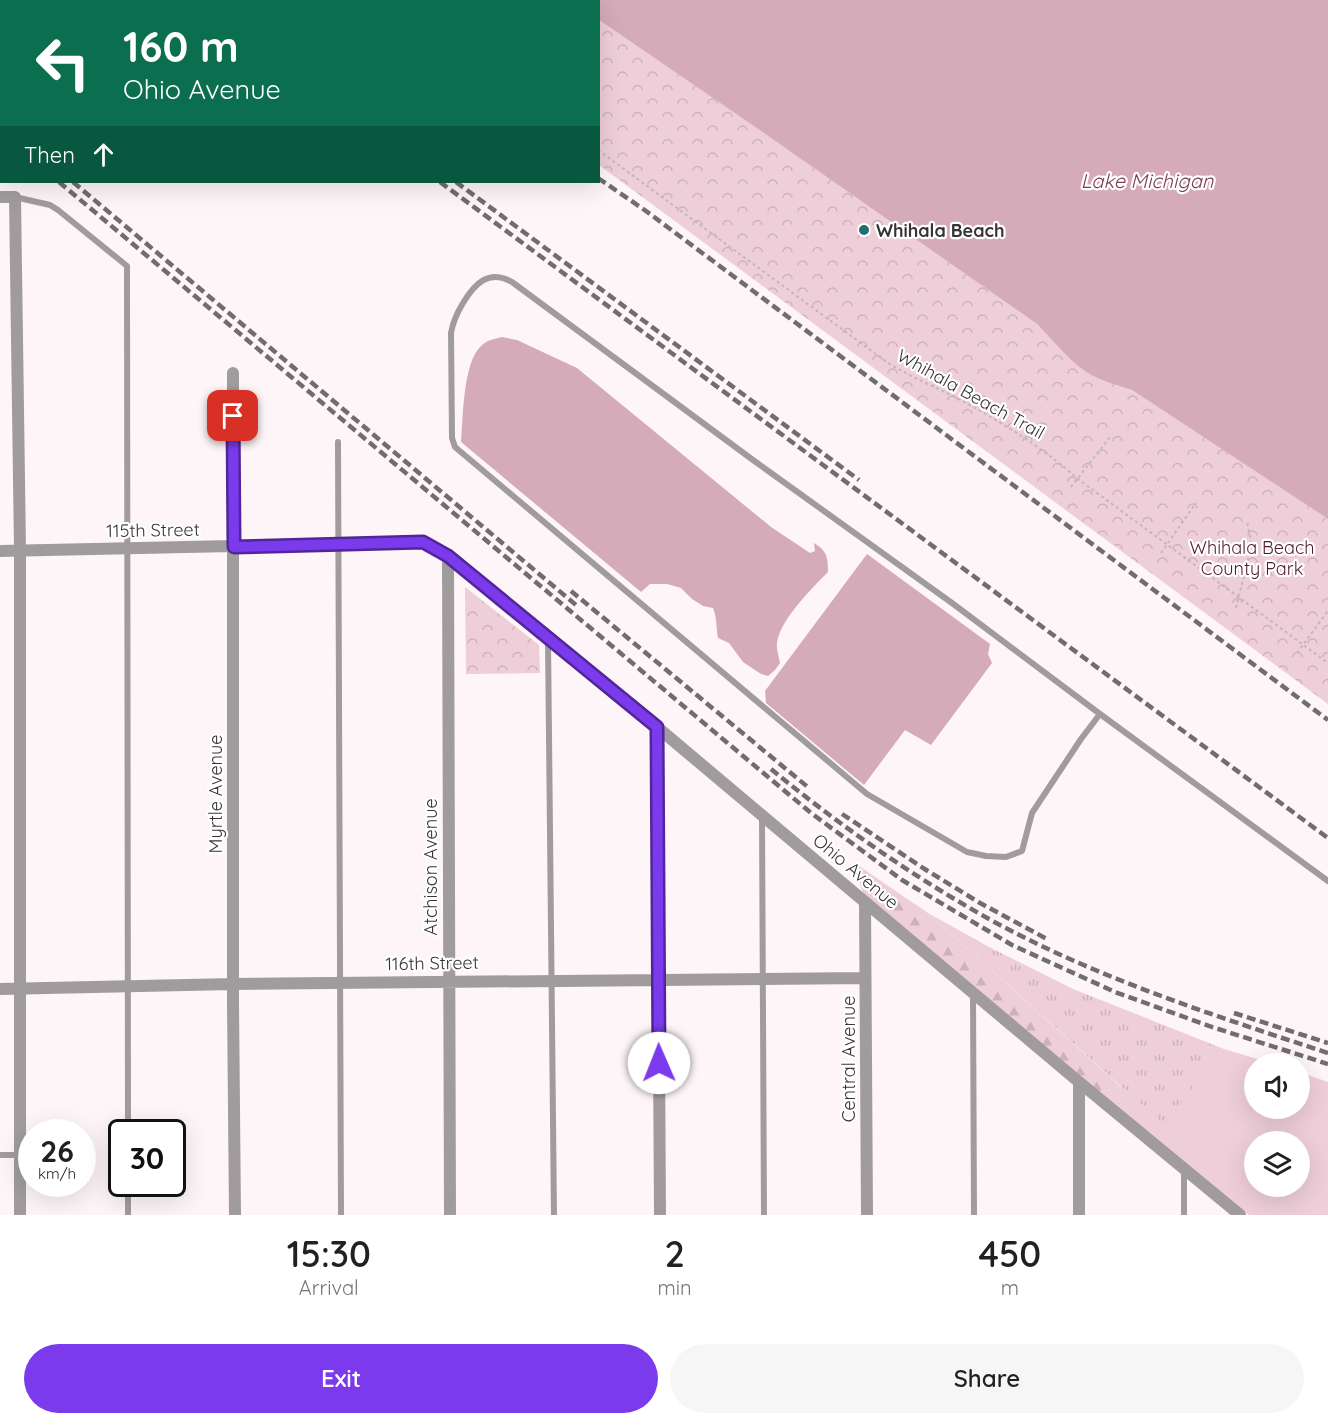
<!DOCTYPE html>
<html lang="en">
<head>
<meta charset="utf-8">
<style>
  :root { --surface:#fff; --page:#f6f6f6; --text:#202124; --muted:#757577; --accent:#7c3aed }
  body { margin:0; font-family:Quicksand,sans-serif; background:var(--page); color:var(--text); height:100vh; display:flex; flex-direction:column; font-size:22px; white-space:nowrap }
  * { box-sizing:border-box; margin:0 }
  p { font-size:20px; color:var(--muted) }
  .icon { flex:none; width:33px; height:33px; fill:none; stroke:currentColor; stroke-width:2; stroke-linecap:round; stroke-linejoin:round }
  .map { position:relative; height:1215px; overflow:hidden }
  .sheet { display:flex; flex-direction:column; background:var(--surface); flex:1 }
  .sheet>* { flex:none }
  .guide { position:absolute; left:0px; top:0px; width:600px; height:183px; box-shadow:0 6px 24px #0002; background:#0b6e4f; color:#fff; overflow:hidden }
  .controls { position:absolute; left:1244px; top:1053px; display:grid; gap:12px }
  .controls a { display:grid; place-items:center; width:66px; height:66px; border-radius:50%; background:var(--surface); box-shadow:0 6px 24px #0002; font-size:30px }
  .speed { position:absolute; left:18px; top:1119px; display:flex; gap:12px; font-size:30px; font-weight:700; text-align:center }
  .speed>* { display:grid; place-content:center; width:78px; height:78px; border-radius:50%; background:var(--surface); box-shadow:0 6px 24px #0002; line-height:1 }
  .speed small { font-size:15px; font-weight:400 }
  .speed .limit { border:3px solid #111; border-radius:9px; background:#fff; color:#111 }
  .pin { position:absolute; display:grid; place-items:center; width:51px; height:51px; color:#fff; margin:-26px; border-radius:12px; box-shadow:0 3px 9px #0006 }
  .me { position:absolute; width:66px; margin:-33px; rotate:359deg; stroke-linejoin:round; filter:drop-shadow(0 0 4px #0008) }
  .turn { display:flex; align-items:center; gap:21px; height:126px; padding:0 24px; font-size:27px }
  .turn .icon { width:78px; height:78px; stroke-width:2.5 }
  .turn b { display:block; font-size:42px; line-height:51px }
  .then { display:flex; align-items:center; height:57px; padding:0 24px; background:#0003; gap:12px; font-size:22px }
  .eta { display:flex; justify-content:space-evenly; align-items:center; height:102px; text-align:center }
  .eta b { font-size:36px; font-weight:600; line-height:42px }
  .action { display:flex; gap:12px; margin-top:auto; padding:12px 24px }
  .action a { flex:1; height:69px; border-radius:36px; background:var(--accent); color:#fff; font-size:24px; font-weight:600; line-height:69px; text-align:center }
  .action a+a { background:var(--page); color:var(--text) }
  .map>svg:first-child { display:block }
  .grass { fill:url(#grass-tufts) }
  .forest { fill:url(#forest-firs) }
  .park { fill:url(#park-crowns) }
  .pitch { fill:#eeced9; fill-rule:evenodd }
  .water { fill:#d5aab9 }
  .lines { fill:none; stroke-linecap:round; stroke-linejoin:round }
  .path { stroke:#c0b8bb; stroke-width:2; stroke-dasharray:3 3; stroke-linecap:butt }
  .lane { stroke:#a09c9d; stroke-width:6 }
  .street { stroke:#a09c9d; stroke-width:12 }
  .rail { stroke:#716c6e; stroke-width:4.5; stroke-dasharray:9 4.5; stroke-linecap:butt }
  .route-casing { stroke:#51269a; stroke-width:15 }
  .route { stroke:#7c3aed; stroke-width:10 }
  .poi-dot { fill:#226e71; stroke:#fff; stroke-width:2 }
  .labels { text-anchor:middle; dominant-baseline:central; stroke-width:4.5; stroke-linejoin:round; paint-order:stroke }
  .poi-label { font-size:18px; font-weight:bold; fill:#383435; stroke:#fff; text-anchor:start }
  .street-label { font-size:18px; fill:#383435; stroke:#fff }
  .park-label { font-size:18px; fill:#4f1a32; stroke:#fff }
  .water-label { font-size:20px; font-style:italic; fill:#7a4158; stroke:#fff }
</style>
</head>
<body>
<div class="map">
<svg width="1328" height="1215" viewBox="0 0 1328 1215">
  <defs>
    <pattern id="grass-tufts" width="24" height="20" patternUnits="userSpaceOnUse" patternTransform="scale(1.5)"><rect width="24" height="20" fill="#eeced9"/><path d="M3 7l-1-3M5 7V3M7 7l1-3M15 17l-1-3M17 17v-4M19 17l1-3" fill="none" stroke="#cdb2bb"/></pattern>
    <pattern id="forest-firs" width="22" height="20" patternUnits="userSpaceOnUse" patternTransform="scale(1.5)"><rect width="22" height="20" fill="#eeced9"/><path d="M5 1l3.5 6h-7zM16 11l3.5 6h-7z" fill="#cdb2bb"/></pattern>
    <pattern id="park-crowns" width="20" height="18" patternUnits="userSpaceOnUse" patternTransform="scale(1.5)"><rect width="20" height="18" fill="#eeced9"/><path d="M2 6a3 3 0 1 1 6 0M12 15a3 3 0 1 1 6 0" fill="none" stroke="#cdb2bb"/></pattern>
  </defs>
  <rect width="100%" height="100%" fill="#fef5f8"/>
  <path class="grass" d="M928,913L991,948L1073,989L1224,1049L1164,1125Z"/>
  <path class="forest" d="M859,866L928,913L1120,1086L1098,1094L864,895L854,869Z"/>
  <path class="park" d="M599,20L758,129L1037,324L1072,360L1108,382L1132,390L1328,519V704L599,165Z
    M465,587L539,645L540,673L466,674Z"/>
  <path class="pitch" d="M1224,1049L1271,1063L1254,1064V1108H1299V1072L1328,1082V1215H1249L1098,1094L1120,1086L1164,1124ZM1254,1142H1299V1186H1254Z"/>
  <path class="water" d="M569,0H1328V519L1132,390C1117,385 1101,381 1088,373C1069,361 1053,340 1037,324L758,129L599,20L598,2L572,1Z
    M502,337L517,340L577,368L771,527L810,553L815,551L814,543C827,551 828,557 828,572C812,588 779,621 777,643C776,649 779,657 780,663L775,670L768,676L761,674L743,662L729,643L718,638C716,628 717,618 713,608L703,606L692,599L681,588L667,584H650L641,592L461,442C463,419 463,362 481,346C487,340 494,339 502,337Z
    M867,554L990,644L988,654L992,663L931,745L905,730L864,785L766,703L765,691Z"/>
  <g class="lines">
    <path class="path" d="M396,0L398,2
      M598,150L888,363C911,377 935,387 959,399C1001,422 1042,447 1078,479L1328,663
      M1071,487L1110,437
      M1161,553L1196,503
      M1236,608L1249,555L1251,540L1247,522
      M1297,653L1328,611"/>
    <path class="lane" d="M15,197L50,205L58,210L127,266L128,1132
      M338,442L341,1215
      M548,640L554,1215
      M1100,714L1081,739L1032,813L1022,851L1006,857L986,856L967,852L867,794L455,447L452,438L451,333C453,321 457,313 463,303C475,283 489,269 512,282L753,460L952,603L1100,714L1328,881
      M762,817L764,1215
      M973,993L974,1215
      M0,1155H20
      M1184,1169V1215
      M128,1215V1184"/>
    <path class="street" d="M0,197H15L20,550V1215
      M233,373V1003L235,1215
      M0,551L423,542L448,556L657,727L1079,1082L1240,1215
      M448,556L450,1215
      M657,727L660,1215
      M865,902L867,1215
      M0,989L233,984L865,978
      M1079,1082V1215"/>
    <path class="rail" d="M195,0L197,2
      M211,0L213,2
      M334,0L336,2
      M0,109L2,110
      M0,121L2,122
      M0,132L2,133
      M598,178L646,211L1328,720
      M59,182L811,813L902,880L1012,945L1115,992L1212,1027L1328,1064
      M73,182L576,605
      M440,182L1328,838
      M456,182L859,480
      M571,591L809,788
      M771,769C839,825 912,876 989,919C1096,978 1213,1015 1328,1053
      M842,814L923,868L980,903L1047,939
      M1234,1013L1328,1043"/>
  </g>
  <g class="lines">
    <g class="route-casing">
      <path id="route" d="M233,416L234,547L423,542L448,556L657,727L659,1063"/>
    </g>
    <use href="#route" class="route"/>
  </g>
  <circle class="poi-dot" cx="864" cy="230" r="6"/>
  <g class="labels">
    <g class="poi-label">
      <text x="876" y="230">Whihala Beach</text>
    </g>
    <g class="street-label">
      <text transform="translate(971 394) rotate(29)">Whihala Beach Trail</text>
      <text transform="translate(153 530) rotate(-1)">115th Street</text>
      <text transform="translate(215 794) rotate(-90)">Myrtle Avenue</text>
      <text transform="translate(430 867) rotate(-90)">Atchison Avenue</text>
      <text transform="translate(856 871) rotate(40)">Ohio Avenue</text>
      <text transform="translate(432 963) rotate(-1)">116th Street</text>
      <text transform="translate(848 1059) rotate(-90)">Central Avenue</text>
    </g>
    <g class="park-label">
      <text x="1252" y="547">Whihala Beach<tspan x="1252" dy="21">County Park</tspan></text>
    </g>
    <g class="water-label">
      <text x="1147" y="180">Lake Michigan</text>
    </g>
  </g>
</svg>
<div class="controls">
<a><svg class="icon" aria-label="sound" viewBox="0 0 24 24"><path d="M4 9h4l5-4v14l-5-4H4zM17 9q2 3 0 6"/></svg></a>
<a><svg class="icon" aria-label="layers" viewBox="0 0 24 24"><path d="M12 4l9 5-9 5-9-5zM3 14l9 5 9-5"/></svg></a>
</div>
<div class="speed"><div>26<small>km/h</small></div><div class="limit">30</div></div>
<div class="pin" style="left:233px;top:416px;background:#d93025"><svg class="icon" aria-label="arrive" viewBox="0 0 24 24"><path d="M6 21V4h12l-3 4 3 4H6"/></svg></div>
<svg class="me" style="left:659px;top:1063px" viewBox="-20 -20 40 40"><circle r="19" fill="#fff"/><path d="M0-13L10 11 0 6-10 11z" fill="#7c3aed"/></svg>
<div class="guide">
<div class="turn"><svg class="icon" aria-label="left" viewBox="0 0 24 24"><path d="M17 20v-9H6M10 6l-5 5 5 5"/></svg><div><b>160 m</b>Ohio Avenue</div></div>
<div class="then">Then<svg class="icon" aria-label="ahead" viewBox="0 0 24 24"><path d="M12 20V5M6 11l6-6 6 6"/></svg></div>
</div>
</div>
<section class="sheet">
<div class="eta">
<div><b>15:30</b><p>Arrival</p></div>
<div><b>2</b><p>min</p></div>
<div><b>450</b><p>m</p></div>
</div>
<div class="action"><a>Exit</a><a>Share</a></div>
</section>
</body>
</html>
